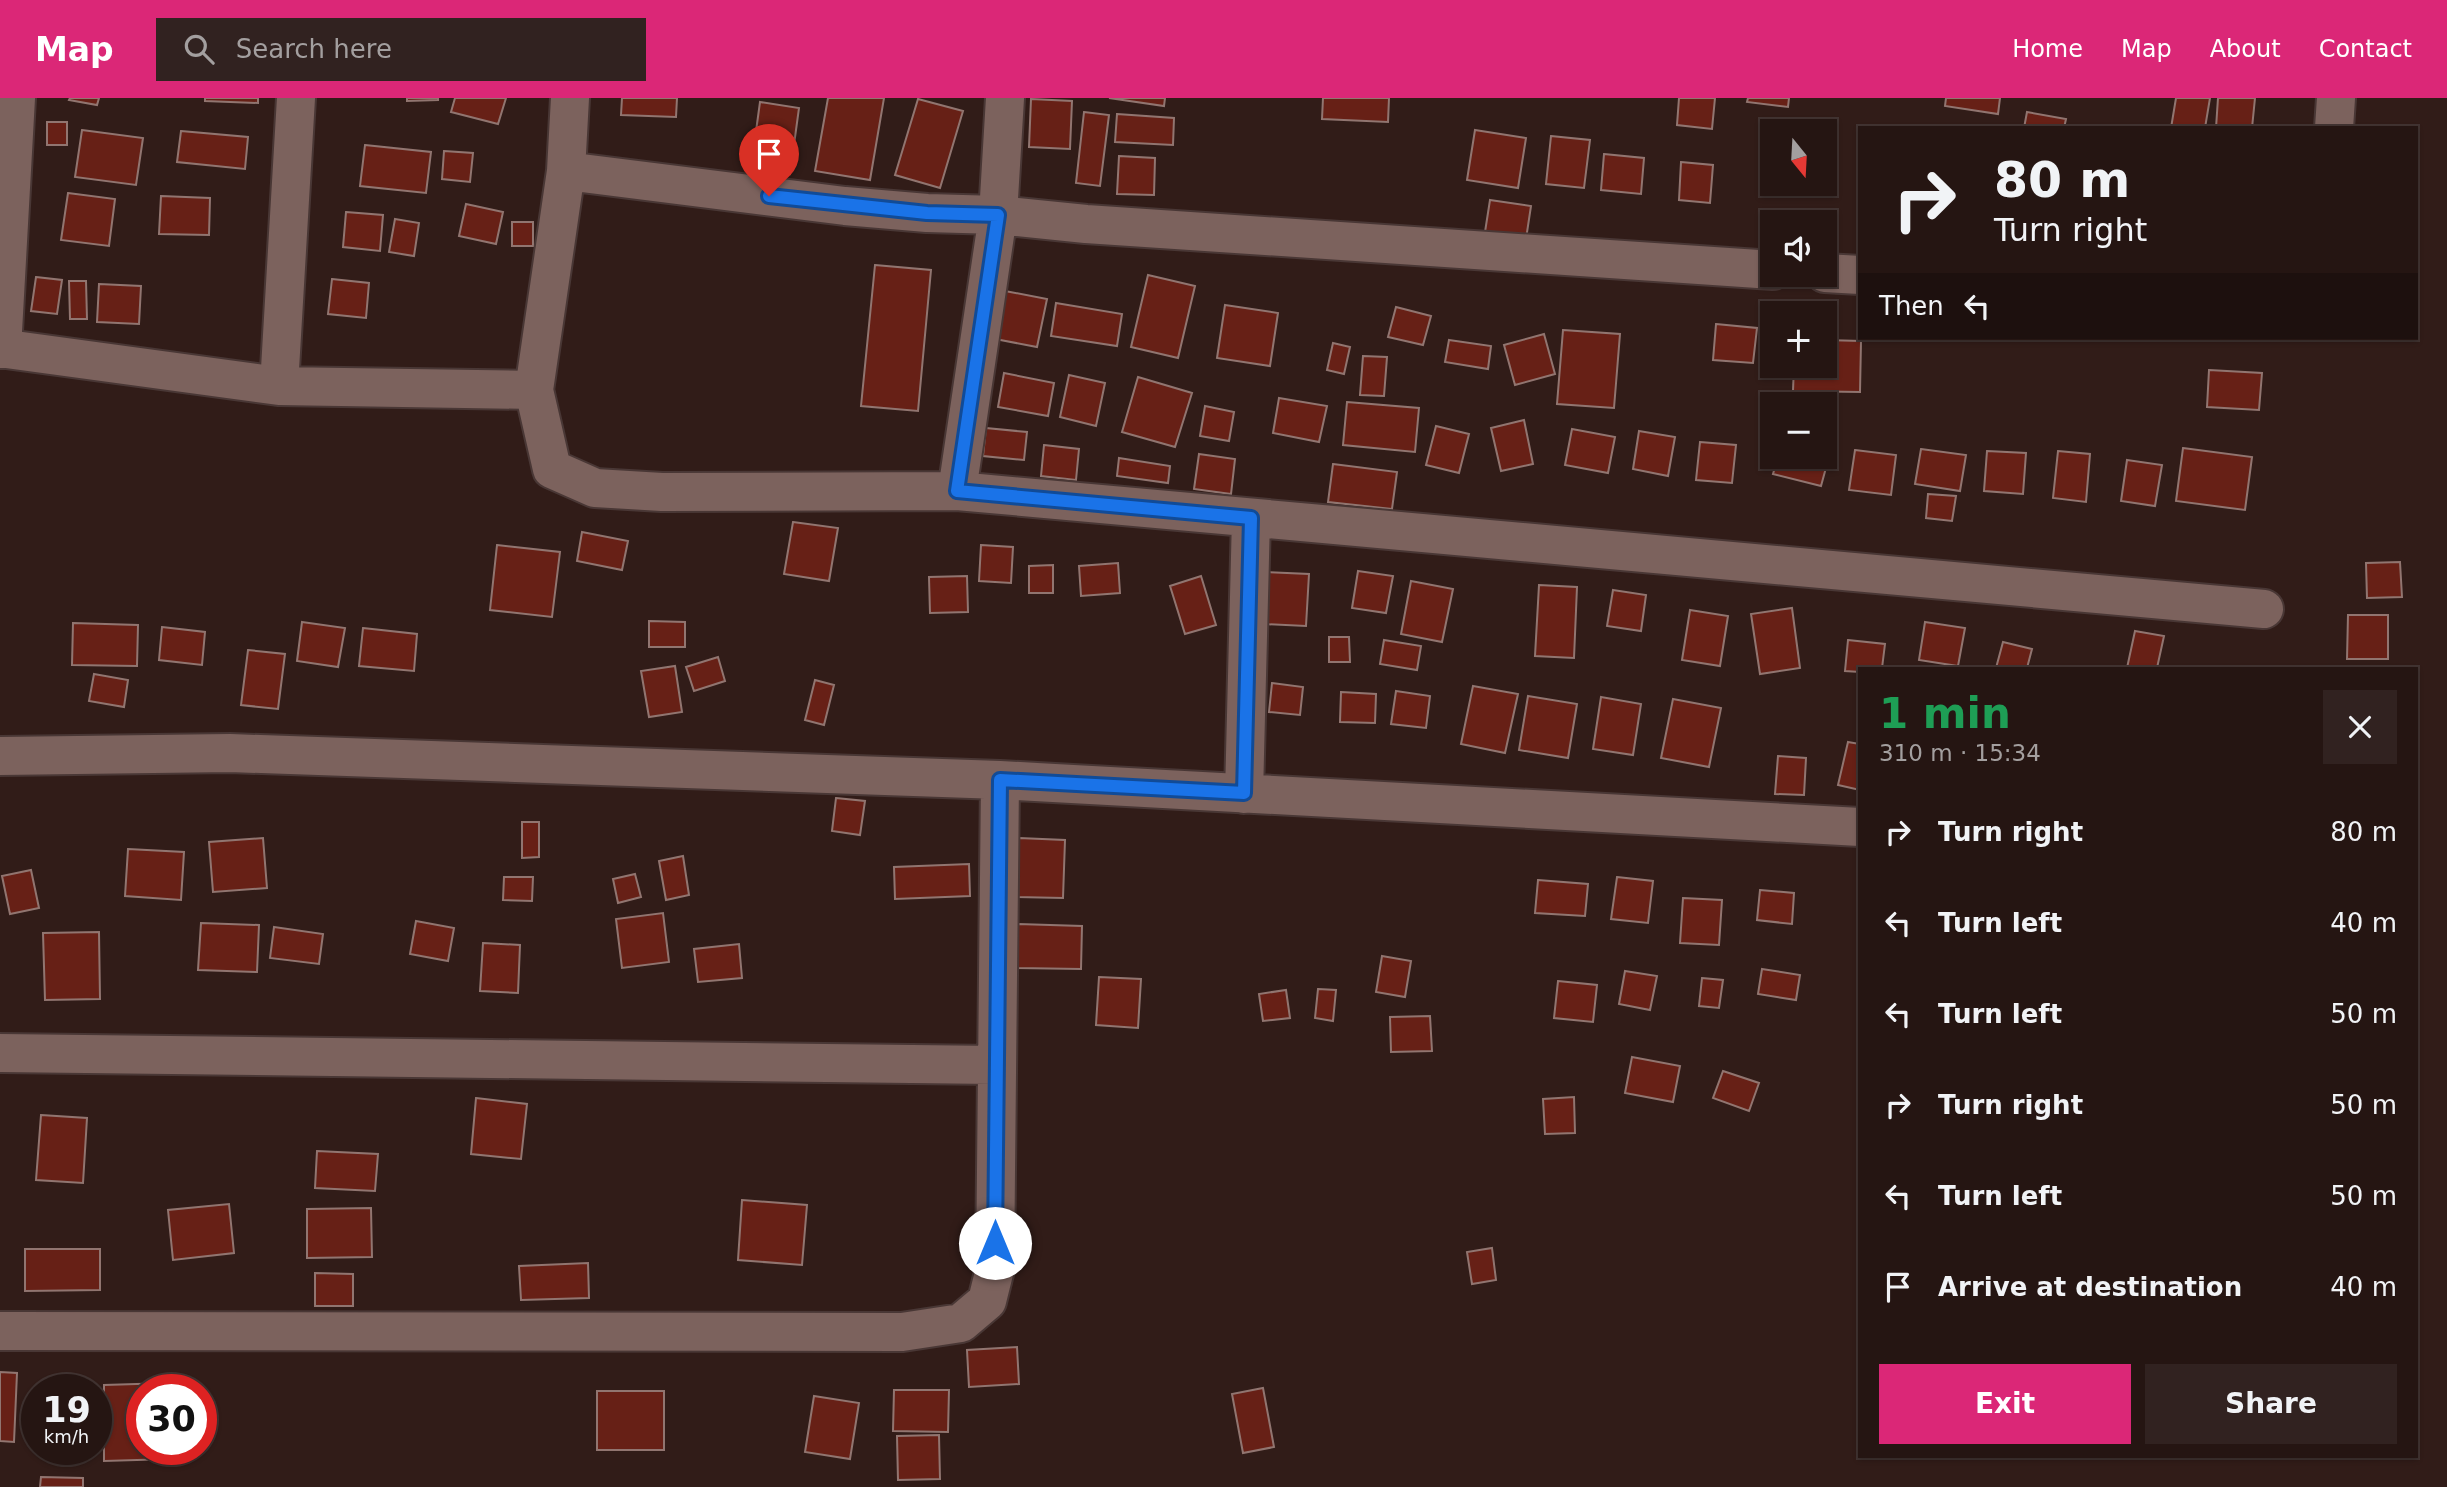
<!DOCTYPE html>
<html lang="en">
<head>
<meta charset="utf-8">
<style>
  :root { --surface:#251512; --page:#312220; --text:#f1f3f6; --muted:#a39f9f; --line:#423432; --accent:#db2777 }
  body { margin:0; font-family:"DejaVu Sans",sans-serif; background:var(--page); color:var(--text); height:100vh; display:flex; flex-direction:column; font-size:26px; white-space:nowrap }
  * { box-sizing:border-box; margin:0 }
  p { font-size:23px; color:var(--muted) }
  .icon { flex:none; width:38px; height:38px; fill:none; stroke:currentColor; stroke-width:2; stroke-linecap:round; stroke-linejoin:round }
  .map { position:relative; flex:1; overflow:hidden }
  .side { position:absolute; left:1858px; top:569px; width:560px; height:791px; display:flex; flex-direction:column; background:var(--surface); border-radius:0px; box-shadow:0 2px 5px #0004,0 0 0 2px var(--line) }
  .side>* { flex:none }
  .top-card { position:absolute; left:1858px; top:28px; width:560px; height:214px; border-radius:0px; box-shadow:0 2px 5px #0004,0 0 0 2px var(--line); background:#251512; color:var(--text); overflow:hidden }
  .needle { width:46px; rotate:162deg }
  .fabs { position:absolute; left:1760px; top:21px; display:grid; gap:14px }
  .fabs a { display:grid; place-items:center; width:77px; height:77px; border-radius:0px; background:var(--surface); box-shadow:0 2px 5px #0004,0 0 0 2px var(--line); font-size:35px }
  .speed { position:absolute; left:21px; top:1276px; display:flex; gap:14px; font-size:35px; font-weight:700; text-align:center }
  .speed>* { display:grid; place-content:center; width:91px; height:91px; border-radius:50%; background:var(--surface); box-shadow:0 2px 5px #0004,0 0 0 2px var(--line); line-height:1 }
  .speed small { font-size:18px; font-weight:400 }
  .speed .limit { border:10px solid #d22; background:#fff; color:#111 }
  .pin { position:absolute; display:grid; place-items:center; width:60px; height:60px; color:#fff; margin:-72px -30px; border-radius:50% 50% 50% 0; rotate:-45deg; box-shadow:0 0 7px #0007 }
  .pin .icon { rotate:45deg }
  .me { position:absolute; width:77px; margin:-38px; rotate:0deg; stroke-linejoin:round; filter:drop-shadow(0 0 5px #0008) }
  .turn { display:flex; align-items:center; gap:24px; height:147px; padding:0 21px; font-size:32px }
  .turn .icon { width:91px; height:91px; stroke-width:2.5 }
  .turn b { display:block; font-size:49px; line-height:60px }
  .then { display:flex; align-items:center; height:66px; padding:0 21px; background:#0003; gap:14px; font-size:26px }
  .round { display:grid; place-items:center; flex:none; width:74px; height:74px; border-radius:0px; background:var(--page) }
  .head { display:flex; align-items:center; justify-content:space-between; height:119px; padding:0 21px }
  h1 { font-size:42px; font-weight:600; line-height:52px; color:#1e9e55 }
  .primary-button { display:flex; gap:14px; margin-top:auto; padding:14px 21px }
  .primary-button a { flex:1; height:80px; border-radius:0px; background:var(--accent); color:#fff; font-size:28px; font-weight:600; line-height:80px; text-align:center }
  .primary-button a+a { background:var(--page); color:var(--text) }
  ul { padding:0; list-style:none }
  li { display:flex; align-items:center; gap:21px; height:91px; padding:0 21px }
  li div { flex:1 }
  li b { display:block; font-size:26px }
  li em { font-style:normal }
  header { display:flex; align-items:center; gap:42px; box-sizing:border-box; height:98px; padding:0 35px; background:var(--accent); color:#fff }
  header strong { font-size:33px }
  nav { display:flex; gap:38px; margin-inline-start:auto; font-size:24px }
  .search { width:490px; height:63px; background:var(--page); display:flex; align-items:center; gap:18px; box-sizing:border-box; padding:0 24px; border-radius:0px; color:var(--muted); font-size:26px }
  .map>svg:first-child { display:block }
  .building { fill:#672016; stroke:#917570; stroke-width:2 }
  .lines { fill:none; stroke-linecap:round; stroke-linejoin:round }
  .street-casing { stroke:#493735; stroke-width:42 }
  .street { stroke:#7c625d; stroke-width:38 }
  .route-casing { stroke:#114b97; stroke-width:18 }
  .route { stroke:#1a73e8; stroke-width:12 }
</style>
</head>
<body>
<header>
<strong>Map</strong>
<div class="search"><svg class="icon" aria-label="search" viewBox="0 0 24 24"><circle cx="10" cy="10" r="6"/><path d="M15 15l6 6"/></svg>Search here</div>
<nav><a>Home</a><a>Map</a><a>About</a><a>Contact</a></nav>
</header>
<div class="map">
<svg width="2447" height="1389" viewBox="0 0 2447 1389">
  <rect width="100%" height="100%" fill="#311c18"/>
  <path class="building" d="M70,0H99L97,7L69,2Z
    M205,0H258V5L205,3Z
    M407,0H438V2L407,3Z
    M455,0H506L498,26L451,14Z
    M622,0H677L676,19L621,17Z
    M828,0H884L870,82L815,73Z
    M1109,0H1165L1164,8Z
    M1323,0H1389L1388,24L1322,21Z
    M1679,0H1715L1712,31L1677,27Z
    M1748,0H1789L1788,9L1747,4Z
    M1946,0H2000L1998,16L1945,8Z
    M2176,0H2210L2205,30H2171Z
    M2218,0H2255L2252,30H2216Z
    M918,1L963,13L940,90L895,77Z
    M1031,1L1072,3L1070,51L1029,49Z
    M760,4L799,10L790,76L751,70Z
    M1084,14L1109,17L1100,88L1076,85Z
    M2027,14L2066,21L2064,30H2024Z
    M1117,16L1174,20L1173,47L1115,44Z
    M47,24H67V47H47Z
    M82,32L143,40L136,87L75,79Z
    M1475,32L1526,40L1518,90L1467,82Z
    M181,33L248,39L245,71L177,64Z
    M1551,38L1590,42L1584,90L1546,86Z
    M365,47L431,54L426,95L360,88Z
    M444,53L473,55L470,84L442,81Z
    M1604,56L1644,60L1641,96L1601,92Z
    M1119,58L1155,60L1154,97L1117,96Z
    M1681,64L1713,67L1710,105L1679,102Z
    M68,95L115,101L109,148L61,142Z
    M161,98L210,100L209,137L159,136Z
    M1490,102L1531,108L1526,141L1485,134Z
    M466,106L503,114L496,146L459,138Z
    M346,114L383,117L380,153L343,149Z
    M395,121L419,125L414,158L389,154Z
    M512,124H533V148H512Z
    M875,167L931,172L918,313L861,308Z
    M1148,177L1195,188L1178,260L1131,249Z
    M36,179L62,182L57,216L31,213Z
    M332,181L369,185L366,220L328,216Z
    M69,183H86L87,221H70Z
    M99,186L141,188L139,226L97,224Z
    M1005,193L1047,201L1037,249L995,241Z
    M1056,205L1122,216L1117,248L1051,238Z
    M1225,207L1278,215L1270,268L1217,260Z
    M1396,209L1431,218L1423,247L1388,239Z
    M1716,226L1757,230L1753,265L1713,262Z
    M1563,232L1620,236L1614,310L1557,306Z
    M1544,236L1555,276L1515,287L1504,247Z
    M1449,242L1491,248L1488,271L1445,264Z
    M1825,242L1861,243L1860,294L1793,293L1794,268H1825Z
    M1333,245L1350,249L1344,276L1327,272Z
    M1363,258L1387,259L1384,298L1360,297Z
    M2209,272L2262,275L2259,312L2207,309Z
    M1004,275L1054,285L1048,318L998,309Z
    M1069,277L1105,285L1096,328L1060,319Z
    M1138,279L1192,295L1175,349L1122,334Z
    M1279,300L1327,308L1319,344L1273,335Z
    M1347,304L1419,310L1415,354L1343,347Z
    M1205,308L1234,314L1229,343L1200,338Z
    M1524,322L1533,366L1501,373L1491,330Z
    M1436,328L1469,336L1459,375L1426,367Z
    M986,330L1027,334L1024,362L983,358Z
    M1572,331L1615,339L1608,375L1565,367Z
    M1639,333L1675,339L1668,378L1633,371Z
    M1700,344L1736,347L1732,385L1696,382Z
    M1044,347L1079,351L1076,382L1041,378Z
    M2183,350L2252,359L2245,412L2176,403Z
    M1921,351L1966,357L1960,393L1915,386Z
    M1855,352L1896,357L1891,397L1849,392Z
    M1825,353L1830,355L1821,388L1773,376L1778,359H1825Z
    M1987,353L2026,355L2023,396L1984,393Z
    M2058,353L2090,356L2086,404L2053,400Z
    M1199,356L1235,361L1231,396L1194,391Z
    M1119,360L1170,368L1168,385L1117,378Z
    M2127,362L2162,367L2155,408L2121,403Z
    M1333,366L1397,374L1392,411L1328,404Z
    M1928,396L1956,398L1952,423L1926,420Z
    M793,424L838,430L829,483L784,476Z
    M582,434L628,443L622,472L577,463Z
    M497,447L560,454L552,519L490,512Z
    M981,447L1013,449L1011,485L979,483Z
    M2400,464L2402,499L2367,500L2366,465Z
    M1118,465L1120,495L1081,498L1079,468Z
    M1053,467V495H1029V468Z
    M1358,473L1393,478L1386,515L1352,510Z
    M1266,474L1309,476L1306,528L1264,526Z
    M967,478L968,514L930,515L929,479Z
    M1201,478L1216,527L1185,536L1170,488Z
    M1411,483L1453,491L1442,544L1401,536Z
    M1539,487L1577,489L1574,560L1535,558Z
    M1613,492L1646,497L1641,533L1607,528Z
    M1792,510L1800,570L1760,576L1751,516Z
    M1690,512L1728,518L1720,568L1682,562Z
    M2348,517H2388V561H2347Z
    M649,523L685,524V549H649Z
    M302,524L345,530L338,569L297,563Z
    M1925,524L1965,530L1958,568L1919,562Z
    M73,525L138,527L137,568L72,567Z
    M162,529L205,534L202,567L159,562Z
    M363,530L417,536L414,573L359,568Z
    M2135,533L2164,538L2157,570H2127Z
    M1329,539H1349L1350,564H1329Z
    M1384,542L1421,548L1417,572L1380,566Z
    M1848,542L1885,546L1882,570H1860V574L1845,573Z
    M2003,544L2032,551L2027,570H1996Z
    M248,552L285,556L278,611L241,607Z
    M718,559L725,583L694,593L686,569Z
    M675,568L682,614L649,619L641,573Z
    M94,576L128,582L124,609L89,603Z
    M815,582L834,587L824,627L805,622Z
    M1272,585L1303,589L1300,617L1269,614Z
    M1473,588L1518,596L1505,655L1461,646Z
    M1396,593L1430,598L1426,630L1391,626Z
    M1341,594L1376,596L1375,625L1340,624Z
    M1528,598L1577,606L1568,660L1519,652Z
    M1601,599L1641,606L1633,657L1593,651Z
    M1673,601L1721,610L1709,669L1661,660Z
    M1848,644L1860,646V692L1838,687Z
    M1778,658L1806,660L1804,697L1775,696Z
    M836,700L865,703L860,737L832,733Z
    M522,724H539V759L522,760Z
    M263,740L267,790L213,794L209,744Z
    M1019,740L1065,742L1063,800L1016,799Z
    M128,751L184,754L181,802L125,798Z
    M683,758L689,797L666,802L659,763Z
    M969,766L970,798L895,801L894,769Z
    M31,772L39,810L10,816L2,778Z
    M635,776L641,799L618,805L613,781Z
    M504,779H533L532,803L503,802Z
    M1617,779L1653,783L1648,825L1611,821Z
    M1538,782L1588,786L1585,818L1535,815Z
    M1760,792L1794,795L1792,826L1757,822Z
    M1683,800L1722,802L1719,847L1680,845Z
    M663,815L669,864L622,870L616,821Z
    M416,823L454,830L448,863L410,856Z
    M201,825L259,827L257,874L198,872Z
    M1018,826L1082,828L1081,871L1017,870Z
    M274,829L323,836L319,866L270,860Z
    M99,834L100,901L45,902L43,835Z
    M483,845L520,847L518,895L480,893Z
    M739,846L742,880L698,884L694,851Z
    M1382,858L1411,863L1405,899L1376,894Z
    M1762,871L1800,877L1796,902L1758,896Z
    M1625,873L1657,878L1650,912L1619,906Z
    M1099,879L1141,881L1138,930L1096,927Z
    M1702,880L1723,882L1719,910L1699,908Z
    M1558,883L1597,887L1593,924L1554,920Z
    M1318,891L1336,892L1333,923L1315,920Z
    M1286,892L1290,920L1263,923L1259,896Z
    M1430,918L1432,953L1391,954L1390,919Z
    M1632,959L1680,968L1673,1004L1625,995Z
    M1723,973L1759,985L1749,1013L1713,1000Z
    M1574,999L1575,1035L1545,1036L1543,1001Z
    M476,1000L527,1006L521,1061L471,1056Z
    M41,1017L87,1020L83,1085L36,1082Z
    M317,1053L378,1056L375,1093L315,1090Z
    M742,1102L807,1107L802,1167L738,1162Z
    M229,1106L234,1155L173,1162L168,1112Z
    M371,1110L372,1159L307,1160V1111Z
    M1492,1150L1496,1182L1472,1186L1467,1154Z
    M25,1151H100V1192L25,1193Z
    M588,1165L589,1200L521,1202L519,1168Z
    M315,1175L353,1176V1208H315Z
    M1017,1249L1019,1286L969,1289L967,1252Z
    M0,1274L17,1275L14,1344L0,1343Z
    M169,1285V1292H142V1351H170V1361L104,1363V1287Z
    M1263,1290L1274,1349L1243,1355L1232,1296Z
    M894,1292H949L948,1334L893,1333Z
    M597,1293H664V1352H597Z
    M814,1298L859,1305L850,1361L805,1354Z
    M939,1337L940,1381L898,1382L897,1338Z
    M41,1379L83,1380V1389H40Z"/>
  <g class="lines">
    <g class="street-casing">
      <path id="street" d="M2334,30L2336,0
        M566,73L845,108L927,115L998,117L1086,126L1773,172
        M1825,175L1860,177
        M0,250L279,288L534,292L552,371L595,390L662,394L957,393L2264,511
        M2,251L16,0
        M279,288L296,0
        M534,292L566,73L570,0
        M957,393L998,117L1005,0
        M0,658L230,655L1000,682L1860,729
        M1244,696L1251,420
        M0,955L997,967
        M0,1233L902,1234L961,1225L987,1203L995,1171L1000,682"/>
    </g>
    <use href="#street" class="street"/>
  </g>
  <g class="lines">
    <g class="route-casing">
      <path id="route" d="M769,98L927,115L998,117L957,393L1251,420L1244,695L1000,682L995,1145"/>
    </g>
    <use href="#route" class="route"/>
  </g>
</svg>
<div class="fabs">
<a><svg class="needle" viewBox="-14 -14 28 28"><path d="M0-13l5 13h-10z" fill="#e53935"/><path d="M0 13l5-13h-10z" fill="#a39f9f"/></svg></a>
<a><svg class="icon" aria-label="sound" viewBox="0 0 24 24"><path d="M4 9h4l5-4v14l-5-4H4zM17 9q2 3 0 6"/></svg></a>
<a>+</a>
<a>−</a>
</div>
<div class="speed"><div>19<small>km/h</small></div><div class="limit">30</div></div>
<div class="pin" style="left:769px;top:98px;background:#d93025"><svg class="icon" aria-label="arrive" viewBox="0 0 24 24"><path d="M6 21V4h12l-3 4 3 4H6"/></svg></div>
<svg class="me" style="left:995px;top:1145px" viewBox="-20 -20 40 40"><circle r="19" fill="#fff"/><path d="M0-13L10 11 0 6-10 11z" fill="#1a73e8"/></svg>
<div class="top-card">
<div class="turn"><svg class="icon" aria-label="right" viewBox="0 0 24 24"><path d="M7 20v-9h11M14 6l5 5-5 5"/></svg><div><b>80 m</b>Turn right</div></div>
<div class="then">Then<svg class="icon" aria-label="left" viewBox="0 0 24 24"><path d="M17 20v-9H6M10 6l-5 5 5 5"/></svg></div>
</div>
<section class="side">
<div class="head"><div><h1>1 min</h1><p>310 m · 15:34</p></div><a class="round"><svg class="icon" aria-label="close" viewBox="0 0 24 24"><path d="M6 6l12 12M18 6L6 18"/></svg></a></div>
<ul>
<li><svg class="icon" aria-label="right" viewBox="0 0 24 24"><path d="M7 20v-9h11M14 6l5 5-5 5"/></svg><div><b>Turn right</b></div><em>80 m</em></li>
<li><svg class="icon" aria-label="left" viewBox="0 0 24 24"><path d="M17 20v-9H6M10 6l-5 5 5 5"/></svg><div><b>Turn left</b></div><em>40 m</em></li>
<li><svg class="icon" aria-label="left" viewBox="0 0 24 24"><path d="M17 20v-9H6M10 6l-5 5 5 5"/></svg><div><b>Turn left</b></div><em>50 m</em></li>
<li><svg class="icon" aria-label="right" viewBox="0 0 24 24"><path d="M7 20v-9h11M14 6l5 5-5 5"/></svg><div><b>Turn right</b></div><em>50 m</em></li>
<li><svg class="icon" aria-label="left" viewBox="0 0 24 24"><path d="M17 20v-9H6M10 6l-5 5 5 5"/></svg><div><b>Turn left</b></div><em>50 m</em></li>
<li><svg class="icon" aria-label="arrive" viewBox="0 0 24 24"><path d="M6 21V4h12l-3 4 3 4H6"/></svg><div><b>Arrive at destination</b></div><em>40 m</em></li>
</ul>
<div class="primary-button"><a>Exit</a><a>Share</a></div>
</section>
</div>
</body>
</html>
